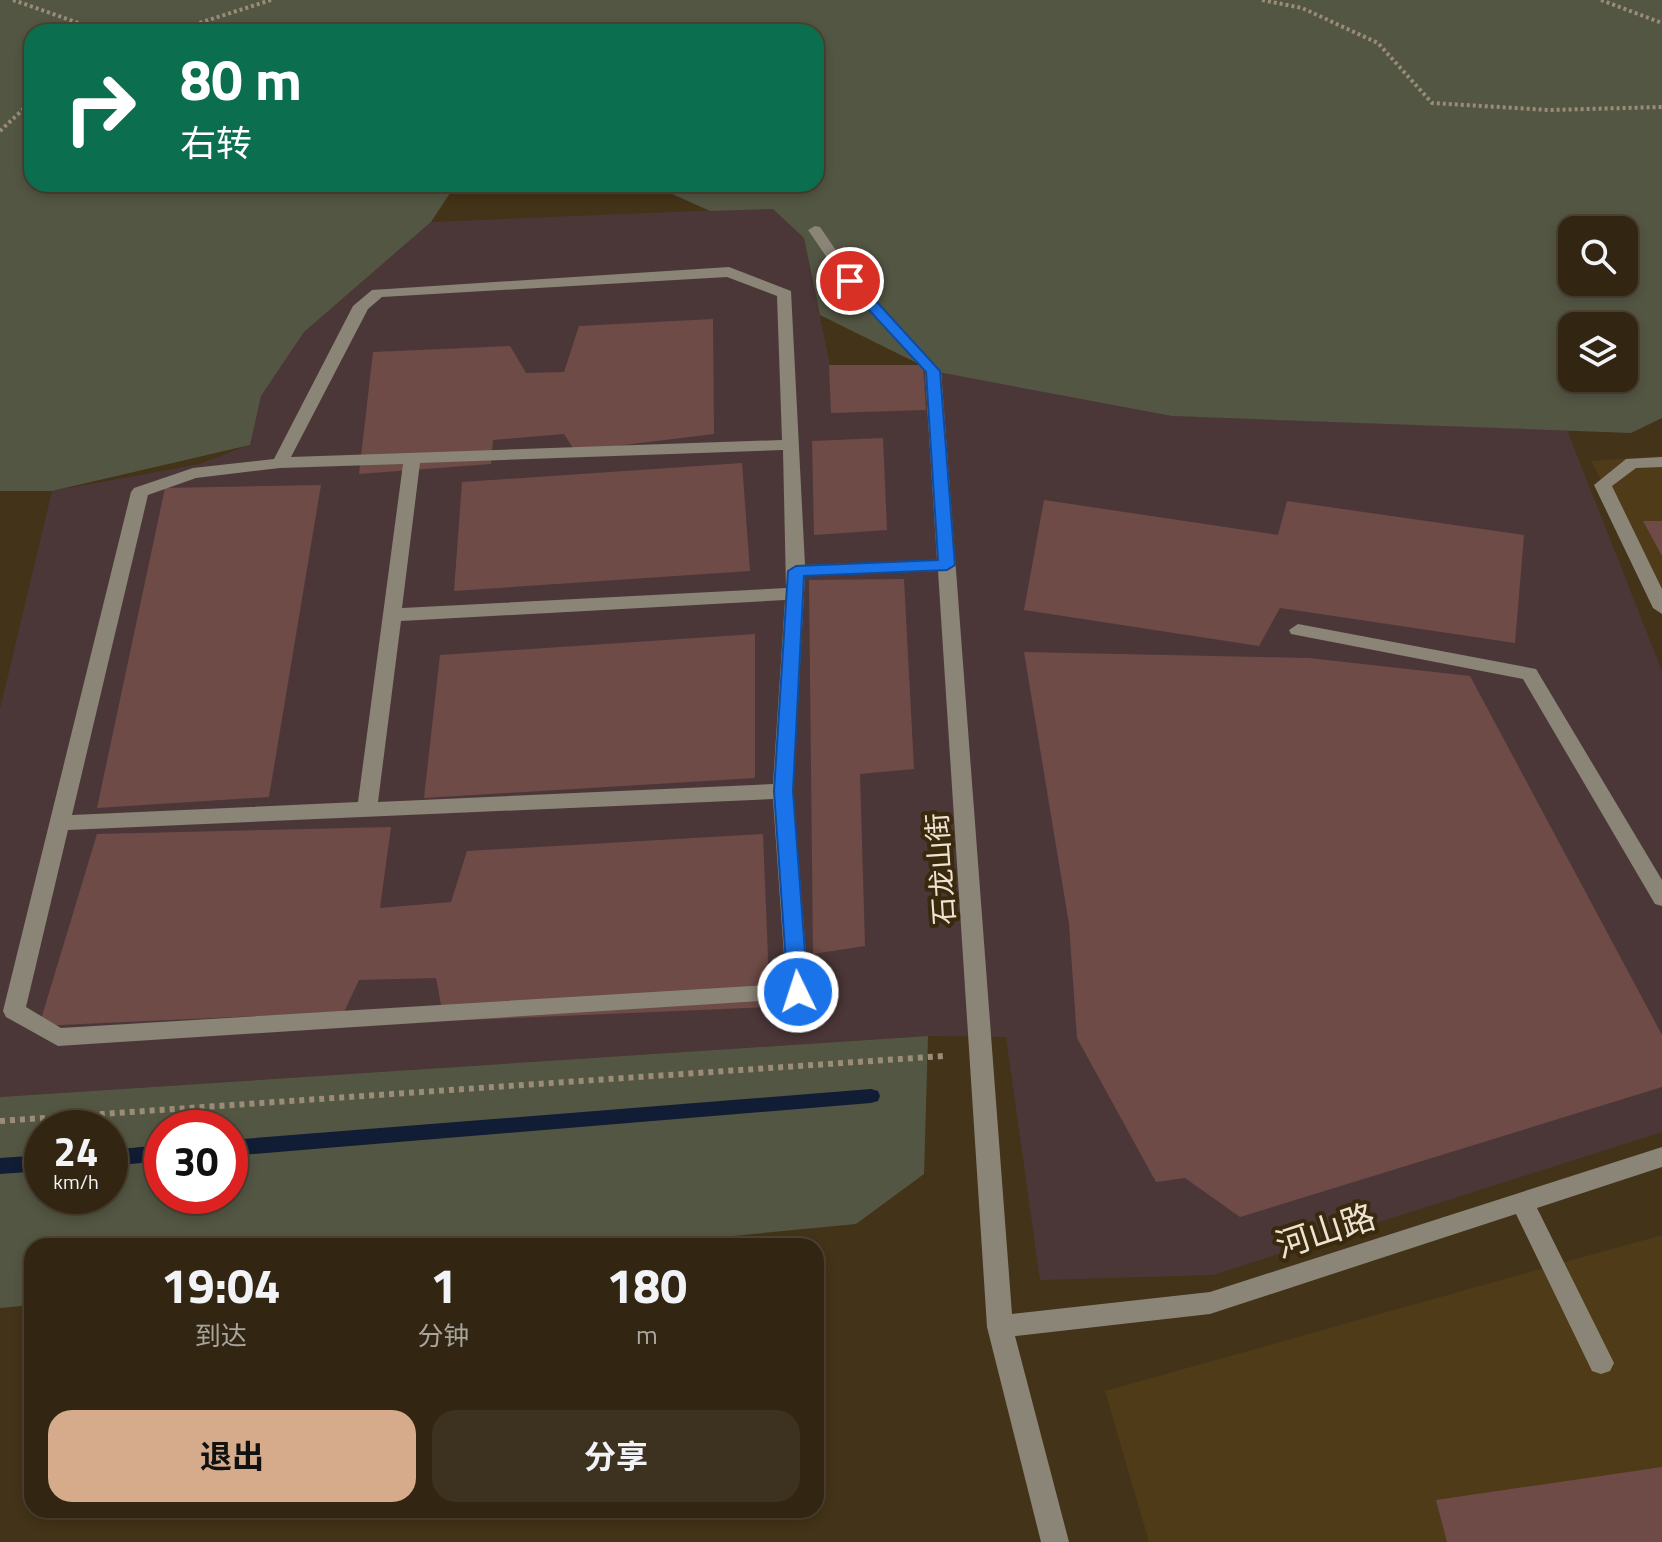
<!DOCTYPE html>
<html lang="zh">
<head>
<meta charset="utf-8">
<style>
  :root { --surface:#322612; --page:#3d3220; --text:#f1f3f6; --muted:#a8a59f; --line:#4d4332; --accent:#d6ab8b }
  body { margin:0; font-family:"Titillium Web","Noto Sans SC",sans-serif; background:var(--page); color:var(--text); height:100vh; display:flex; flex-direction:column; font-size:30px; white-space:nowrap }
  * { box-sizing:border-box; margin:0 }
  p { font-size:26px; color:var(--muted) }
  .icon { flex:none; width:44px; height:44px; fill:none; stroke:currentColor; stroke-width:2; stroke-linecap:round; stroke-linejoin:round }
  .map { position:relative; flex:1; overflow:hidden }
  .sheet { position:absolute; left:24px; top:1238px; width:800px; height:280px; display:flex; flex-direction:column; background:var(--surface); border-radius:24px; box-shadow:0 4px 12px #0003,0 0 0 2px var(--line) }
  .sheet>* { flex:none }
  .guide { position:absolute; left:24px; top:24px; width:800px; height:168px; border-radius:24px; box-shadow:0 4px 12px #0003,0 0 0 2px var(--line); background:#0b6e4f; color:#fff; overflow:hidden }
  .controls { position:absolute; left:1558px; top:216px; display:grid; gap:16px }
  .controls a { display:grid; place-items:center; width:80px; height:80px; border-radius:16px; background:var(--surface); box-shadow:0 4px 12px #0003,0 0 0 2px var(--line); font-size:40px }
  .speed { position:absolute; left:24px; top:1110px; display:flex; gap:16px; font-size:40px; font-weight:700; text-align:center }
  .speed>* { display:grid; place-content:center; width:104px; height:104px; border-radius:50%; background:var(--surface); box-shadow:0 4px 12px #0003,0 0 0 2px var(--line); line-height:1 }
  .speed small { font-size:20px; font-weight:400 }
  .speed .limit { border:12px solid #d22; background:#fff; color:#111 }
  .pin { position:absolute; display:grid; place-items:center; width:68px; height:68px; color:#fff; margin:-34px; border:4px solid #fff; border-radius:50%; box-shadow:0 2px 8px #0007 }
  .me { position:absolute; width:88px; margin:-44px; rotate:356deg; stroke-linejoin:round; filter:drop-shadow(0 0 6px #0008) }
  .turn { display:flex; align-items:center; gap:28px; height:168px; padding:0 24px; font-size:36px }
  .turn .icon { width:104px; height:104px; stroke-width:2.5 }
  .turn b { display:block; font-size:56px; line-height:68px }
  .eta { display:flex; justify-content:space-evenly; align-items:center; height:136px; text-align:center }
  .eta b { font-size:48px; font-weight:700; line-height:56px }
  .primary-button { display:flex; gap:16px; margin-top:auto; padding:16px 24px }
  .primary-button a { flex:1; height:92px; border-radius:24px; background:var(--accent); color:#111; font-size:32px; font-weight:700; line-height:92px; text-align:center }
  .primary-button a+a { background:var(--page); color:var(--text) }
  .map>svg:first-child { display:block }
  .built { fill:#4f3b18 }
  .education { fill:#4c3738 }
  .green { fill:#535643; fill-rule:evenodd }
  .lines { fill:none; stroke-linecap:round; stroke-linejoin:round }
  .stream { fill:#101d35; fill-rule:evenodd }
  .building { fill:#6e4b46 }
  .path-far1 { stroke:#9a8c77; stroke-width:4; stroke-dasharray:3 3; stroke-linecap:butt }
  .path { stroke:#9a8c77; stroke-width:6; stroke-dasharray:5 5; stroke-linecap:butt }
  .minor { fill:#8a8577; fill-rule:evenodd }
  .route { fill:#1a73e8; stroke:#114b97; stroke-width:2 }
  .labels { text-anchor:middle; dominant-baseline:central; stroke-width:8; stroke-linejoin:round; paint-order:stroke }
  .street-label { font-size:28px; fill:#eee3d3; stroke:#39290d }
  .near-street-label { font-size:34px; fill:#eee3d3; stroke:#39290d }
</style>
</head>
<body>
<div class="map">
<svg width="1662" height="1542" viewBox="0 0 1662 1542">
  <rect width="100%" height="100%" fill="#433318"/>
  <path class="built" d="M1662,456V598L1591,461Z
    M1662,1235V1542H1149L1105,1391Z"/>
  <path class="education" d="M773,208L804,238L830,365H923L1172,416L1567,430L1662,671V1132L1213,1275L1040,1280L1006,1037L928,1036L0,1097V709L52,491L200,464L249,445L261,396L304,332L431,222Z"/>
  <path class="green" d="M0,0H1662V418L1631,433L1172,416L933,371L820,315L804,238L773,209L710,211L650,184H816V32H32V184H456L431,222L304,332L261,396L250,445L52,491H0ZM1572,230H1624V282H1572ZM1572,326H1624V378H1572Z
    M928,1036L924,1174L856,1224L628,1246H32V1305L0,1308V1097ZM42,1128H110V1196H42ZM162,1128H230V1196H162Z"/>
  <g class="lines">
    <path class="stream" d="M871,1089L878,1091L880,1096L878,1101L871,1103L230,1156V1140Z
      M162,1145V1161L110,1166V1150Z
      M42,1155V1171L0,1174V1158Z"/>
  </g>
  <path class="building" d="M713,319L714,434L575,451L564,434L493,440L491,464L359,474L373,352L510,346L526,373L564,372L579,326Z
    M829,365H923L926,410L831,413Z
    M883,438L887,530L814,535L812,441Z
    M742,463L750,571L454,591L462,482Z
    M321,485L269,797L97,808L165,488Z
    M1044,500L1278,535L1287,501L1524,535L1515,643L1280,608L1259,646L1024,610Z
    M1643,521H1662V556Z
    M904,579L914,769L860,774L865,946L813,954L809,580Z
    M755,634V778L424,798L440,655Z
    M1024,652L1309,658L1470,676L1662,1035V1087L1240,1217L1185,1178L1156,1182L1077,1038L1069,924Z
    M391,827L380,908L451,902L467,851L763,834L770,1007L444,1021L436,978L359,980L344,1012L39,1026L97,834Z
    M1662,1467V1542H1447L1436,1500Z"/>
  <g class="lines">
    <path class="path-far1" d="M13,0L104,32
      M1262,0L1302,8L1378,43L1432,103L1549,110L1662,107
      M1601,0L1662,23
      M171,32L271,0
      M0,131L32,101"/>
    <path class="path" d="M0,1121L944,1056"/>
    <path class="minor" d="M815,226L820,227L855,278L941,371L1012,1314L1210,1292L1662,1147V1167L1537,1208L1614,1363L1610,1371L1601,1374L1592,1371L1516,1214L1210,1314L1015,1336L1069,1542H1041L987,1327L938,571L805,576L793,791L809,992L806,998L58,1046L6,1017L3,1011L131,492L134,488L193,468L274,459L353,306L372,290L729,267L791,291L805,565L937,560L925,372L845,284L808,230ZM727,277L777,296L782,440L291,457L368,309L382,297ZM783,450L786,588L402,608L420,463ZM403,464L358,802L72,815L148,495L196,478L280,468ZM785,600L773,784L378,802L401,621ZM773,799L786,984L61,1028L26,1007L68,830Z
      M1662,457V467L1636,468L1612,486L1662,589V614L1653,608L1594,485L1626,459Z
      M1298,624L1536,669L1662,880V906L1655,904L1523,679L1291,634L1289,630Z"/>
  </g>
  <path class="route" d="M850,277L855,278L940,371L955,565L947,570L804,576L793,791L808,992L805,998H791L788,992L774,791L788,571L796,566L938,560L926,372L845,284L843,281Z"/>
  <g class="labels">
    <g class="street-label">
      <text transform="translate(940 869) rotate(-94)">石龙山街</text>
    </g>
    <g class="near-street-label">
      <text transform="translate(1325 1230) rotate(-18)">河山路</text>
    </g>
  </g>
</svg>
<div class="controls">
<a><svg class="icon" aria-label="search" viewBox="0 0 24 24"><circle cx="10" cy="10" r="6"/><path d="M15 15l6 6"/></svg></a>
<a><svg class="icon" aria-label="layers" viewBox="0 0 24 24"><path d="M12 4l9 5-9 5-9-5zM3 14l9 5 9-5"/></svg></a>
</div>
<div class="speed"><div>24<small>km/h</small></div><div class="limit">30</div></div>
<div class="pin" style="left:850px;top:281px;background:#d93025"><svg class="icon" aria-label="arrive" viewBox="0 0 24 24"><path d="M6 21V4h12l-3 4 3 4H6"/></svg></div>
<svg class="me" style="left:798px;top:992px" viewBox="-20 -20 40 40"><circle r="17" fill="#1a73e8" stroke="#fff" stroke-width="3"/><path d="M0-11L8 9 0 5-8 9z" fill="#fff"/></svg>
<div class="guide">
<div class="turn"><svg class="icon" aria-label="right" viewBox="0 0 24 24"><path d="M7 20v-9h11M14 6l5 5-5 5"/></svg><div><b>80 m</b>右转</div></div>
</div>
<section class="sheet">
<div class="eta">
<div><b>19:04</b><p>到达</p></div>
<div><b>1</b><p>分钟</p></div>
<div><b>180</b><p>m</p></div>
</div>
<div class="primary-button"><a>退出</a><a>分享</a></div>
</section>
</div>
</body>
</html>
